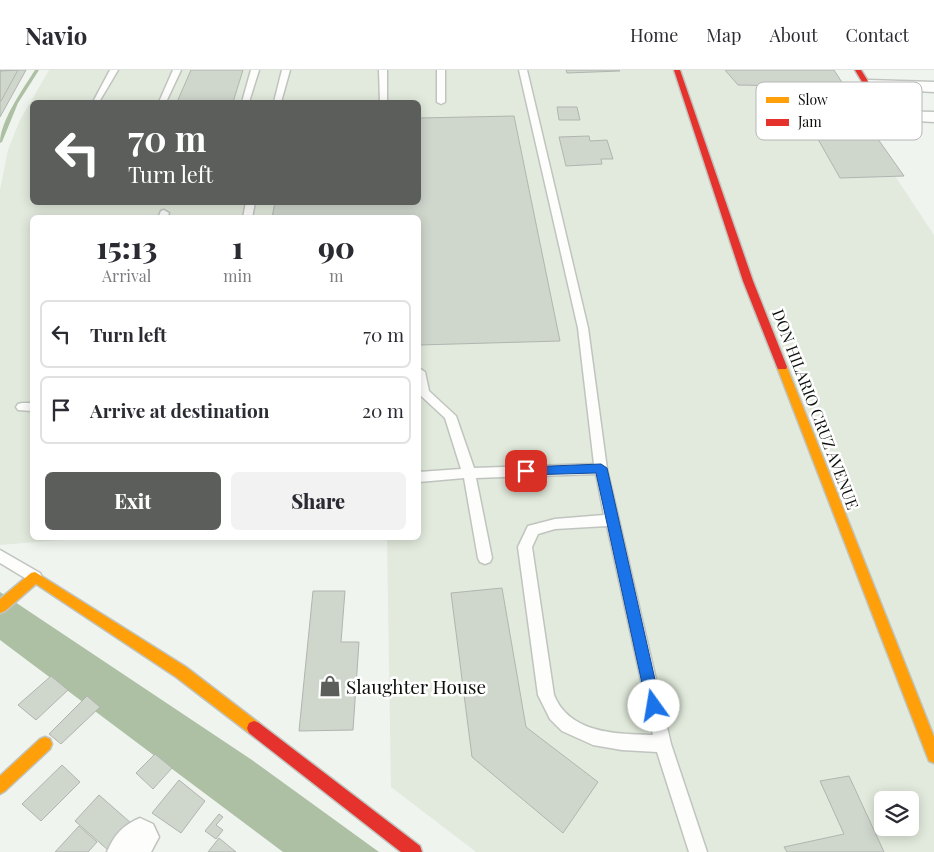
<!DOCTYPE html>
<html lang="en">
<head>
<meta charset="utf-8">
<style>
  :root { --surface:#fff; --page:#f2f2f3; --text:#2b2b33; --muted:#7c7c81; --line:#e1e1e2; --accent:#5b5e5a }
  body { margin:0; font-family:"Playfair Display",serif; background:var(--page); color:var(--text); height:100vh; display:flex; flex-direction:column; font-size:19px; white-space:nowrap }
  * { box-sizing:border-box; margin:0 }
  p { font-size:16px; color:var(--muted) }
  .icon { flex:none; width:28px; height:28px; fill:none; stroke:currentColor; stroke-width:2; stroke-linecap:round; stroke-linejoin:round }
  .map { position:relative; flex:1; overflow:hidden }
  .sheet { position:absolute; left:30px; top:145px; width:391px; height:325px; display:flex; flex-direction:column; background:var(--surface); border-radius:8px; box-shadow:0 2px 12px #0003 }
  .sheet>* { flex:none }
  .guide { position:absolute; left:30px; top:30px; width:391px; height:105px; border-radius:8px; box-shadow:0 2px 12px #0003; background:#5b5e5a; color:#fff; overflow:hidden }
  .controls { position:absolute; left:874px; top:721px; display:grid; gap:10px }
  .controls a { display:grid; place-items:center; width:45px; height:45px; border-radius:8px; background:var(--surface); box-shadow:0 2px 12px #0003; font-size:25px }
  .pin { position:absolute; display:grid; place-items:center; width:42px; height:42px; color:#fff; margin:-21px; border-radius:10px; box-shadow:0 2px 8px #0006 }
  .me { position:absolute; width:55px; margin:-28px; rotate:347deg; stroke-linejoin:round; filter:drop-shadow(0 0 4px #0008) }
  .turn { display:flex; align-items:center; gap:18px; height:105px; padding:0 15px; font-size:22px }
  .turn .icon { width:65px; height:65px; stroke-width:2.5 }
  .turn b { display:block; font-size:35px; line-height:42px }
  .eta { display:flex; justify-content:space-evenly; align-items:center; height:85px; text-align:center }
  .eta b { font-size:30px; font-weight:800; line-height:35px }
  .primary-button { display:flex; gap:10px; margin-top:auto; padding:10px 15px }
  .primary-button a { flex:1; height:58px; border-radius:8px; background:var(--accent); color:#fff; font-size:20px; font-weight:800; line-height:58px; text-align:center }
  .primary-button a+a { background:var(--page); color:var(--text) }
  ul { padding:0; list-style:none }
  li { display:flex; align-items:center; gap:15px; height:68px; margin:0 10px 8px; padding:0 5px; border:2px solid var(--line); border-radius:8px }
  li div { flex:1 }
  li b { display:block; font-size:19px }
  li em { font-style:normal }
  header { display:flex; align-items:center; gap:30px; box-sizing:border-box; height:70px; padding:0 25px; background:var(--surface); border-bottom:1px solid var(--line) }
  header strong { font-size:24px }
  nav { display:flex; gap:28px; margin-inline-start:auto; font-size:18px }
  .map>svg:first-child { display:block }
  .built { fill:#e1eadc; fill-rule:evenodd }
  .water { fill:#adc0a4 }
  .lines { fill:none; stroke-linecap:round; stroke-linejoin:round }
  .stream { fill:#adc0a4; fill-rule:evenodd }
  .building { fill:#cfd6cc; stroke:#b1b5b0 }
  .lane-casing { stroke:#c0c4bf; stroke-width:3 }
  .street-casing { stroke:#c0c4bf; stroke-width:3 }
  .slow-casing { stroke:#c0c4bf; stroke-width:3 }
  .jam-casing { stroke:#c0c4bf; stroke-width:3 }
  .lane { fill:#fdfdfc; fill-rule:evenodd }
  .street { fill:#fdfdfc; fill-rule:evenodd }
  .slow { fill:#ff9f0a; fill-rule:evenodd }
  .jam { fill:#e5322d; fill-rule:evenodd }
  .route { fill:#1a73e8; stroke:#114b97 }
  .labels { text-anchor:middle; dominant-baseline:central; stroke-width:5; stroke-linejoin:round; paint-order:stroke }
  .street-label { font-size:16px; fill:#0b0e0a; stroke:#fff }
  .near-poi-label { font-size:19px; fill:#0b0e0a; stroke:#fff; text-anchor:start }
  .key { fill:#fff; stroke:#b6b7b6; stroke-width:1 }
  .key-label { font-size:14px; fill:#0b0e0a }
</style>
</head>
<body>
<header>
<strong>Navio</strong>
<nav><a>Home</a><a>Map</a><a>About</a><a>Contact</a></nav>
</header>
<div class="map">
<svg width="934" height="782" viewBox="0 0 934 782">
  <rect width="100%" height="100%" fill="#eff4ee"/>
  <path class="built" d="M49,0H825L934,165V782H476L391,717L387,468H419V148H32V468H84L0,475V120L8,80L19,52ZM32,32H419V132H32ZM882,730H910V758H882Z"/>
  <path class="water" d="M0,522L252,690L379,782H283L0,570Z"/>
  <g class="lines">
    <path class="stream" d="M35,0H39L18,33L2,72L0,73C0,51 23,19 35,0Z"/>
  </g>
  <path class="building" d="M0,0H26L0,47Z
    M18,0L1,31H0V1Z
    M191,0H243L233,32H177Z
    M566,0H619L620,1L567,3Z
    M725,0H834L845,17L738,15Z
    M557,37H577L580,50H559Z
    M514,46L560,271L419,275V148H272L275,132H419V48Z
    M810,55H868L904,106L840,108Z
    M589,66L590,71L607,70L613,89H601L602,94L566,96L559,67Z
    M502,518L526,657L598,712L563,763L472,687L451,523Z
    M313,521H345L341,572H359L353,660L299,661Z
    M51,606L68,620L36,650L18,635Z
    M87,626L100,637L61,674L49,664Z
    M155,684L172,698L153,719L136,703Z
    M62,695L80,712L41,751L22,734Z
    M849,706L884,782H787L784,777L844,764L820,711Z
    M179,710L205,731L181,763L152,743Z
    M99,725L131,753L108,780L75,751Z
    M219,744L223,747L216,755L223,760L216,769L205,761Z
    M79,756L97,772L88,782H55Z
    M219,768L236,782H208Z"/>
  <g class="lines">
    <g class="lane-casing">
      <path id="lane" d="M110,0H118L99,32H93Z
        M173,0H181L166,32H159Z
        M251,0H259L249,32H242Z
        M282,0H290L281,32H274Z
        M379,0H387V32H380Z
        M437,0H445V32L441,34L437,32Z
        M519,0H527L588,258L607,399L619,450L671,674L707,782H689L657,682L622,680L593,675L562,661L550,649L538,625L518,477L528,456L555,449L604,445L596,404L476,408L492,488L490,492L485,494L480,492L478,488L464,408L419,412V402L461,399L445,348L419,324V298L425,302L429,321L456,346L474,398L594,394L578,258ZM607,456L653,665C617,664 570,664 554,625L532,477L538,464L555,459Z
        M246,132H255L252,148H243Z
        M164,140L169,143L167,148H158L161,141Z
        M22,333H32V341L18,340L16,337L18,334Z
        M0,480L40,503L42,507L40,511L35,513L30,511L0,493Z"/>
    </g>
    <g class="street-casing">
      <path id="street" d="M867,10L934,12V22L862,18L859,15Z
        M886,41L934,42V52L880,49L878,46Z
        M140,748L153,754L159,767L151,782H107C114,765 123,755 140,748Z"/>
    </g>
    <g class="slow-casing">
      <path id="slow" d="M782,294L787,297L934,667V693L929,691L927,686L777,297Z
        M35,502L186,597L259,653L261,658L259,663L254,665L249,663L176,607L36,514L5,541L0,543V529L31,503Z
        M45,667L50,669L52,674L50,679L5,721L0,724V706L40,669Z"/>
    </g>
    <g class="jam-casing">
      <path id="jam" d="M674,0H680L753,211L787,297L786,299H778L777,297L743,211Z
        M855,0H861L902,65L901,67L894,65Z
        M254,651L259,653L420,776L422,782H401L249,663L247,658L249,653Z"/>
    </g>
    <use href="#lane" class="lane"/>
    <use href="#street" class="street"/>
    <use href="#slow" class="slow"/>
    <use href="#jam" class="jam"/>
  </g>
  <path class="route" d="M601,394L607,398L661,636L659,641L654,643L649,641L647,636L596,403L526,405L520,401L526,397Z"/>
  <defs>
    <g id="shop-bare" transform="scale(1.725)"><path d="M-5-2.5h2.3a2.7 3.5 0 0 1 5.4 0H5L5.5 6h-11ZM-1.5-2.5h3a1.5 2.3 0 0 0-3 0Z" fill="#5b5e5a" stroke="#fff" stroke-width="2.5" paint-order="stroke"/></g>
  </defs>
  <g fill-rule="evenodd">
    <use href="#shop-bare" x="330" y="616"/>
  </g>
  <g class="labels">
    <g class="street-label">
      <text transform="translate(816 339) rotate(69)">DON HILARIO CRUZ AVENUE</text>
    </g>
    <g class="near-poi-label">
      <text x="346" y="616">Slaughter House</text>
    </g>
  </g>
  <rect x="756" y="12" width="166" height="58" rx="8" class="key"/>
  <rect x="766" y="27" width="23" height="6" fill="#ff9f0a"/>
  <rect x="766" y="49" width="23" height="7" fill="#e5322d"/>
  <g class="key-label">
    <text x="798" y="35">Slow</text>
    <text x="798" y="57">Jam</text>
  </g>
</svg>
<div class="controls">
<a><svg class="icon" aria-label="layers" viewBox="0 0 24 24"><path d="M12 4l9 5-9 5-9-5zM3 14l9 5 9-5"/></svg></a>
</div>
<div class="pin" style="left:526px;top:401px;background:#d93025"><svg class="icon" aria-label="arrive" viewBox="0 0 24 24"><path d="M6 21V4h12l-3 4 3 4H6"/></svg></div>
<svg class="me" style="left:654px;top:636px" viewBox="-20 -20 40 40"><circle r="19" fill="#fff"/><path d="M0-13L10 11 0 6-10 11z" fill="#1a73e8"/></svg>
<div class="guide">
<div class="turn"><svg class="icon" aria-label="left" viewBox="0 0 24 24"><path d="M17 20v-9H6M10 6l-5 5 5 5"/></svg><div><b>70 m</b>Turn left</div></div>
</div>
<section class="sheet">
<div class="eta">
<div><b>15:13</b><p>Arrival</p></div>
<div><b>1</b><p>min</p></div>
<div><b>90</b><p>m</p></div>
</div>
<ul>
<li><svg class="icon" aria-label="left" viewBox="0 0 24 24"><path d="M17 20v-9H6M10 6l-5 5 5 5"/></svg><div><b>Turn left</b></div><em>70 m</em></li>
<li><svg class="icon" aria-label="arrive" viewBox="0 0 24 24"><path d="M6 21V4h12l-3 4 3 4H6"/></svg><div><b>Arrive at destination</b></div><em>20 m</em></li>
</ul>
<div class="primary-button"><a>Exit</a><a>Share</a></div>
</section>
</div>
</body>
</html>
